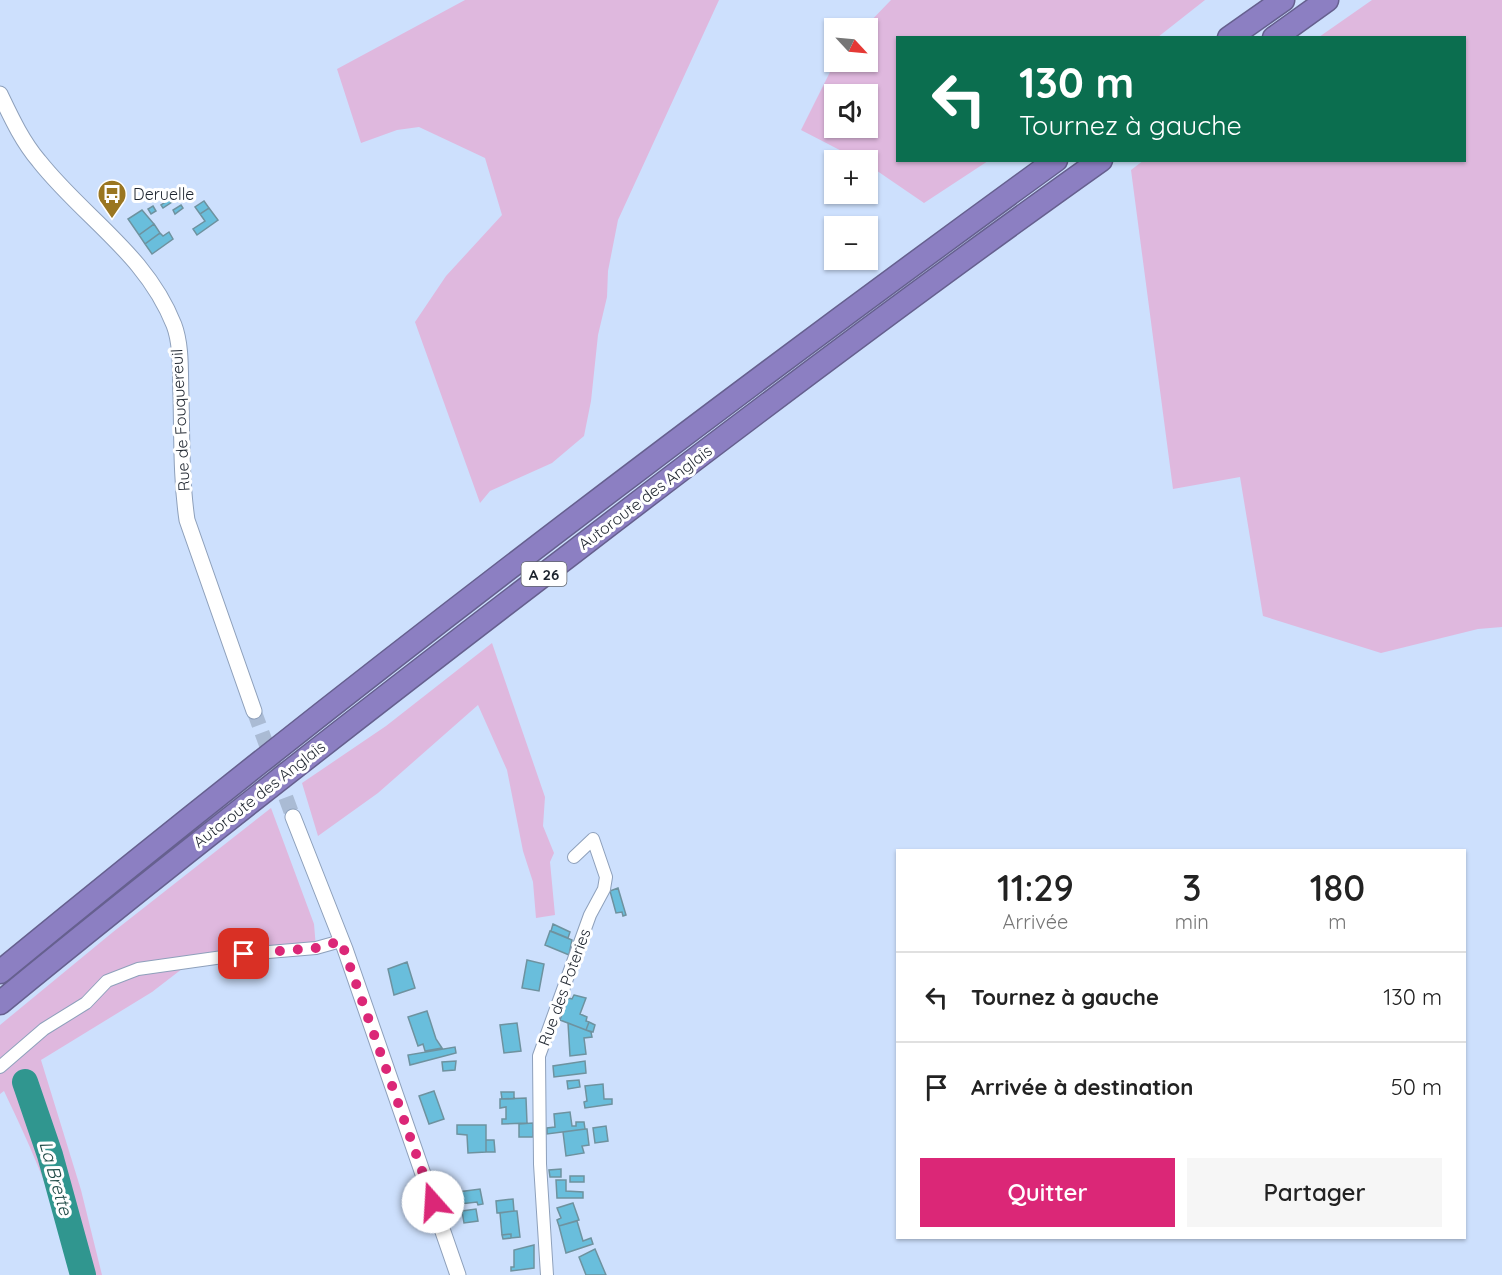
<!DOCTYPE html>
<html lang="fr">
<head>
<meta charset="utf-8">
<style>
  :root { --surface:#fff; --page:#f6f6f6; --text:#222; --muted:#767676; --line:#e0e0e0; --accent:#db2777 }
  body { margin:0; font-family:Quicksand,sans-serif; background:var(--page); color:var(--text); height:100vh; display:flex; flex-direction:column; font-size:22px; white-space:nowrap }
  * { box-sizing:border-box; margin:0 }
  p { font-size:20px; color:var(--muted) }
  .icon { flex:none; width:33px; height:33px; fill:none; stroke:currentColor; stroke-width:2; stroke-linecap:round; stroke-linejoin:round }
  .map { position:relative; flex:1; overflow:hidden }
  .panel { position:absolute; left:896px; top:849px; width:570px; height:390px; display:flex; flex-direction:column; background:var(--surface); border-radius:0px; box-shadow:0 2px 4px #0004 }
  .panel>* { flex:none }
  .hud { position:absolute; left:896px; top:36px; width:570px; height:126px; border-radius:0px; box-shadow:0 2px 4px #0004; background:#0b6e4f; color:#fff; overflow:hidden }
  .needle { width:39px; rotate:116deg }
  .tools { position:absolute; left:824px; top:18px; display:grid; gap:12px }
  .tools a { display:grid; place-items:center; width:54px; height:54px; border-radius:0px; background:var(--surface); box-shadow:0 2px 4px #0004; font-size:30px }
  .pin { position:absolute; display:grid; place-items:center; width:51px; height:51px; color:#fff; margin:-26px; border-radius:12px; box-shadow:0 3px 9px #0006 }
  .me { position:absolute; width:66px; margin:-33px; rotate:341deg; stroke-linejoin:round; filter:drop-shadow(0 0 4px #0008) }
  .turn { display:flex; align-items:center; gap:21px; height:126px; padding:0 24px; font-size:27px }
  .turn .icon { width:78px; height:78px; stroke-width:2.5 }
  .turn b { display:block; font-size:42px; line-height:51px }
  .eta { display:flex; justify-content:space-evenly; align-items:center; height:102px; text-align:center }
  .eta b { font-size:36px; font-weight:600; line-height:42px }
  .cta { display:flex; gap:12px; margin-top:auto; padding:12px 24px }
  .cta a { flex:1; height:69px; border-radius:0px; background:var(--accent); color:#fff; font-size:24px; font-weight:600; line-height:69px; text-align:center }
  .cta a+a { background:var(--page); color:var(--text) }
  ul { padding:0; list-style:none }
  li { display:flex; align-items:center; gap:18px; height:90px; padding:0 24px; border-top:2px solid var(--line) }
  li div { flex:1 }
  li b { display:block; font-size:22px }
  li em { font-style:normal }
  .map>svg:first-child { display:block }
  .green { fill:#dfb8de; fill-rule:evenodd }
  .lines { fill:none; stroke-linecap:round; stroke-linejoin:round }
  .river { stroke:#30968f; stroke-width:26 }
  .building { fill:#69bedc; stroke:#6e929f; stroke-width:1.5 }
  .tertiary-tunnel { stroke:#aabbd4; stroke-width:15; stroke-dasharray:15 8; stroke-linecap:butt }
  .minor-casing { stroke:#8ea0bb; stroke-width:14 }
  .tertiary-casing { stroke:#8ea0bb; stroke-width:17 }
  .motorway-casing { stroke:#66608f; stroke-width:25 }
  .minor { stroke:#fff; stroke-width:12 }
  .tertiary { stroke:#fff; stroke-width:15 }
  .motorway { stroke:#8c7fc2; stroke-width:22 }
  .route { stroke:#db2777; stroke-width:10; stroke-dasharray:0 18 }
  .labels { text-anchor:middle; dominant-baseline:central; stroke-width:6; stroke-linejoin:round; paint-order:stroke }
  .shield { fill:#fff; stroke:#62666d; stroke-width:1.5 }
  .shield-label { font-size:15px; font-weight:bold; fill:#1e252f }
  .poi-label { font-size:16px; fill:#1e252f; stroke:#fff; text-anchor:start }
  .street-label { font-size:16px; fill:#1e252f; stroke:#fff }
  .water-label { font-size:18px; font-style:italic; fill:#1e4a46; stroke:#fff }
</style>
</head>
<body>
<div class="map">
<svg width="1502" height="1275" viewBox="0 0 1502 1275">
  <rect width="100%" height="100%" fill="#cde0fd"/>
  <path class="green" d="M465,0H719L618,220L608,271L607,297L598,335L591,401L584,436L552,463L490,491L480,503L415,322L446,276L502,215L485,158L419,127L397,130L361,143L337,69Z
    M891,0H1205L1158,37L897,38V160L988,161L924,203L867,164V160H859L801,130L835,62H867V28H864ZM834,94H867V128H834Z
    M1372,0H1502V627L1478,629L1381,653L1263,616L1240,477L1173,489L1131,170L1144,160H1464V38L1319,37Z
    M492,643L545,797L543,826L554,853L550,862L555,915L536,918L533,882L523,851L507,770L478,705L378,793L318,836L302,783L386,726Z
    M271,808L314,924L316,948L191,962L152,992L41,1060L81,1190L102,1275H70C60,1210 32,1150 4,1091L0,1094V1025L113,932Z"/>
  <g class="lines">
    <path class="river" d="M25,1082L50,1155L83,1275"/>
  </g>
  <path class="building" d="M176,195L178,198L163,208L161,205Z
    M204,201L209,208L200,214L195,207Z
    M181,205L183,208L175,214L173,210Z
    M153,206L156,211L151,214L148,209Z
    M209,208L218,220L197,235L193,229L205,221L200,214Z
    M142,210L154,224L139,235L128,219Z
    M154,224L160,233L145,244L139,235Z
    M169,232L173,239L152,254L145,244L160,233L163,236Z
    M618,888L626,915L623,916L622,912L616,913L610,891Z
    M553,924L570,932L568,938L551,931Z
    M550,931L572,940L569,955L545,945Z
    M527,960L544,964L539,991L522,988Z
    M407,962L415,988L394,995L388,969Z
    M574,995L586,998L580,1014L587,1017L586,1021L589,1022L586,1030L560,1020L568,998L572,999Z
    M427,1011L436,1039L442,1048L425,1051L423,1044L418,1046L408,1017Z
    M589,1022L595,1025L593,1032L586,1030Z
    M517,1023L521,1051L504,1053L500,1025Z
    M568,1023L591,1032L592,1037L584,1038L586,1054L570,1056Z
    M455,1047L456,1053L410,1065L408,1055Z
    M456,1061L455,1070L443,1071L442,1062Z
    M585,1061L586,1073L554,1077L553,1066Z
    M579,1080L580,1087L568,1089L567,1081Z
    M603,1084L604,1099H612V1104L585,1108L584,1102L587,1101L585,1086Z
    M434,1091L444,1119L429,1124L419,1096Z
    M501,1092H514V1099H502Z
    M526,1098L527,1123L502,1124V1119H506V1107L500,1108V1099Z
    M570,1112L572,1126H576V1122H584L585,1129L547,1134V1128L555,1127L554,1114Z
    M533,1123V1137H519V1124Z
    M457,1125H486V1152L468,1153L467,1135L457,1134Z
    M606,1126L608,1141L595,1143L593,1128Z
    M585,1129H587L589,1145L582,1146L584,1153L566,1156L563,1132Z
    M486,1140H494L495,1152H486Z
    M561,1169V1177H550L549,1170Z
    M570,1176H584V1182H570Z
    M556,1180H566V1191L583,1192V1198H557Z
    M480,1189L483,1204L478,1205L477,1202L460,1204L458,1192Z
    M513,1199L514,1211L497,1213L496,1201Z
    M573,1203L579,1220L559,1226L557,1220L561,1218L557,1208Z
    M476,1209L478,1221L464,1223L462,1211Z
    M514,1211H517L520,1237L511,1238V1234L502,1235L500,1213Z
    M577,1221L583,1241L591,1238L593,1244L566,1253L559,1226Z
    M511,1234V1238L503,1239L502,1235Z
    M534,1245V1268L511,1271V1267H514V1250Z
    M595,1249L606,1275H586L579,1257Z"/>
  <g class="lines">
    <path class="tertiary-tunnel" d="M254,711L293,817"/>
    <g class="minor-casing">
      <path id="minor" d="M0,1067L44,1029L86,1003L107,981L138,969L244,954L316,948L341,941
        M547,1275L540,1164L539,1056L590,915L604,889L606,877L593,839L574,857"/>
    </g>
    <g class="tertiary-casing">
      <path id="tertiary" d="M0,94C11,117 22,141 39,161C84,218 146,254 174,325C182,346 180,375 181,397C182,438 181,479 187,520L254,711
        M293,817L345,949L458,1275"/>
    </g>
    <g class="motorway-casing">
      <path id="motorway" d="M1229,38L1283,0
        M1274,38L1327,0
        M0,972C343,690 697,421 1056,160
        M0,1003C189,848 381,699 575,551C748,418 922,287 1101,160"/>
    </g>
    <use href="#minor" class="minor"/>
    <use href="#tertiary" class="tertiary"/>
    <use href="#motorway" class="motorway"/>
  </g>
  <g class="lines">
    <path class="route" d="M244,954L316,948L341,941L433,1202"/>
  </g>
  <defs>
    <g id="bus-pin" transform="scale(1.5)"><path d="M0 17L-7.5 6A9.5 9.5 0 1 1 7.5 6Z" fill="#9a7621" stroke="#fff"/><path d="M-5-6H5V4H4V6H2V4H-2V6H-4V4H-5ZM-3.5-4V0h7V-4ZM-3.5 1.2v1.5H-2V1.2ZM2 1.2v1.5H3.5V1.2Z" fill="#fff"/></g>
  </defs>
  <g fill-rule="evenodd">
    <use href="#bus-pin" x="112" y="194"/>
  </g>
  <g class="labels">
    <rect class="shield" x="521.5" y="562" width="45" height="24" rx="4.5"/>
    <g class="shield-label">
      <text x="544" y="574">A 26</text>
    </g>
    <g class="poi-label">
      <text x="133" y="194">Deruelle</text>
    </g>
    <g class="street-label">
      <text transform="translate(180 420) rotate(-93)">Rue de Fouquereuil</text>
      <text transform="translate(645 497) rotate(-37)">Autoroute des Anglais</text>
      <text transform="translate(259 794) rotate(-38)">Autoroute des Anglais</text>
      <text transform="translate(564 987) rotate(-70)">Rue des Poteries</text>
    </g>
    <g class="water-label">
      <text transform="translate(56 1178) rotate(74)">La Brette</text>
    </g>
  </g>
</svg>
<div class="tools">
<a><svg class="needle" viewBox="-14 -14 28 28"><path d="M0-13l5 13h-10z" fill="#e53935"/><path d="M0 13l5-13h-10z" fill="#767676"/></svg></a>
<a><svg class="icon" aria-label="sound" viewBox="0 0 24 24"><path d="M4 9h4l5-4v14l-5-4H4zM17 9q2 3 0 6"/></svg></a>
<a>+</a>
<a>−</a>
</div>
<div class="pin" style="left:244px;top:954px;background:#d93025"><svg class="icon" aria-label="arrive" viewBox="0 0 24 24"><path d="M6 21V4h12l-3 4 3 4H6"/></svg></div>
<svg class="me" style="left:433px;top:1202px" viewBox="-20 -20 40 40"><circle r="19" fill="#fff"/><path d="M0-13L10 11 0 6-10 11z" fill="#db2777"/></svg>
<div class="hud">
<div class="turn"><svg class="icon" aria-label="left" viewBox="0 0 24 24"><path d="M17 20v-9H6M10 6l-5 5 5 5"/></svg><div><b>130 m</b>Tournez à gauche</div></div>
</div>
<section class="panel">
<div class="eta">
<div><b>11:29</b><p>Arrivée</p></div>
<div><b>3</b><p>min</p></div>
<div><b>180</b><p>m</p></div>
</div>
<ul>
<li><svg class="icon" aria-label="left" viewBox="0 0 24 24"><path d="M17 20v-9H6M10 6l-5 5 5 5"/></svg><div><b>Tournez à gauche</b></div><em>130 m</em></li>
<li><svg class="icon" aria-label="arrive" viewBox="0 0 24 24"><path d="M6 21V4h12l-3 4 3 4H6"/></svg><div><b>Arrivée à destination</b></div><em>50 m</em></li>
</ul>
<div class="cta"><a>Quitter</a><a>Partager</a></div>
</section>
</div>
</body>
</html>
